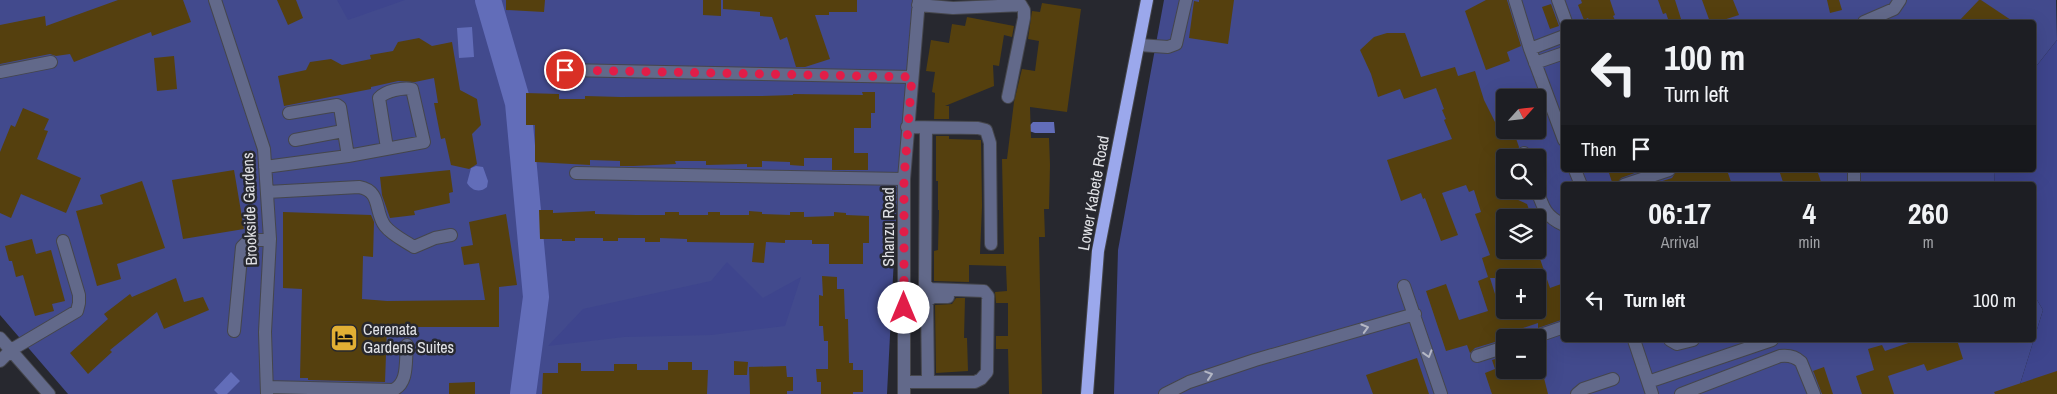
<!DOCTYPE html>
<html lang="en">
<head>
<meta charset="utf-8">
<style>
  :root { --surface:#1d1e23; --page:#25272b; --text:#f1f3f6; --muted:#a0a2a6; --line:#3b3c41 }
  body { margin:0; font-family:"Archivo Narrow",sans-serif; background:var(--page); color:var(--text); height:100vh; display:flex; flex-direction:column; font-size:19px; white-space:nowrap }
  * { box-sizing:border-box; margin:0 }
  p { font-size:16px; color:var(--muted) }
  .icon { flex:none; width:28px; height:28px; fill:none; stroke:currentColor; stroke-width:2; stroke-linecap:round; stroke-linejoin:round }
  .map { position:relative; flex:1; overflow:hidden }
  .details { position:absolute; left:1561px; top:182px; width:475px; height:160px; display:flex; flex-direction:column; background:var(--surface); border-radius:5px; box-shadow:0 5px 20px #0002,0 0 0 1px var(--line) }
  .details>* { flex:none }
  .banner { position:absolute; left:1561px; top:20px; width:475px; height:152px; border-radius:5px; box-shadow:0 5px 20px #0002,0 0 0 1px var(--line); background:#1d1e23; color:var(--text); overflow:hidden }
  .needle { width:32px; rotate:63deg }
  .buttons { position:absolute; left:1496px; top:89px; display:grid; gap:10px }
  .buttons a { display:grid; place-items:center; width:50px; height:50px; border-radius:5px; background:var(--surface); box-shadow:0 5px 20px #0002,0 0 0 1px var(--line); font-size:25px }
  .pin { position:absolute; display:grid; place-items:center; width:42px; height:42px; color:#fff; margin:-21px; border:2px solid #fff; border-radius:50%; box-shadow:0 1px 5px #0007 }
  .me { position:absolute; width:55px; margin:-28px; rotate:0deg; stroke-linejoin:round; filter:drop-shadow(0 0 4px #0008) }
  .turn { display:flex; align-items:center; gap:18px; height:105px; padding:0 20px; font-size:22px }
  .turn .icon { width:65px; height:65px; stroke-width:2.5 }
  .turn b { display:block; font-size:35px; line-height:42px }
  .then { display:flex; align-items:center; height:48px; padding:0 20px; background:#0003; gap:10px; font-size:19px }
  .eta { display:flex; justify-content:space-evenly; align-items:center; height:85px; text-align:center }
  .eta b { font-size:30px; font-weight:700; line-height:35px }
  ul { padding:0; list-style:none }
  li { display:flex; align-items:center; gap:15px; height:65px; padding:0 20px }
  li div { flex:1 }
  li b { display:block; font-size:19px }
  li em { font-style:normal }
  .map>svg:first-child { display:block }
  .green { fill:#424a8d; fill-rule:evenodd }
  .forest { fill:#3e458d }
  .water { fill:#626db9 }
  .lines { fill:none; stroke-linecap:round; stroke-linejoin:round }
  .river { stroke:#626db9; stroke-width:26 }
  .building { fill:#55400e; fill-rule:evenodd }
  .minor-casing { stroke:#45464c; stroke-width:14 }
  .major-casing { stroke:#45464c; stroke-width:14 }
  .minor { stroke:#62698a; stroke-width:12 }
  .major { stroke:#9ba8ec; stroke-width:12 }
  .oneway { stroke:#b4b7c5 }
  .route { stroke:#e11d48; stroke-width:9; stroke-dasharray:0 16.2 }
  .labels { text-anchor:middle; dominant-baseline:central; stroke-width:5; stroke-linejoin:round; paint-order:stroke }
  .street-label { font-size:16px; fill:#e0e1e5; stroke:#27282f }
  .poi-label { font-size:16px; fill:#e0e1e5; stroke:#27282f; text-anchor:start }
</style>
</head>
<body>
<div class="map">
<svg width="2057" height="394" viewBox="0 0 2057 394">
  <rect width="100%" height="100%" fill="#27282f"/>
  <path class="green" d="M0,0H913L897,199L887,394H68L0,315Z
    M1164,0H2056L2057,40L2034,69V22H1564V170H1995L1994,185H1564V340H2034V295L2043,310L2017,394H1114L1118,250ZM1505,98H1538V130H1505ZM1505,158H1538V190H1505ZM1505,218H1538V250H1505ZM1505,278H1538V310H1505ZM1505,338H1538V370H1505Z"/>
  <path class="forest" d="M337,0H405L348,20Z
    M2057,40V394H2017L2043,310L2034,295V185H1994L1995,170H2034V69Z
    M727,262L763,298L801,277L785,326L711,335L624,337L548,346L583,309L711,281Z"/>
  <path class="water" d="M472,27L474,57L459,58L457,28Z
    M1033,122H1054L1055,133H1035L1029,131L1030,125Z
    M476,166L483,167L488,181L487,187C480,193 472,191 467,183L471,168Z
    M231,372L240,381L227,394H218L214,390Z"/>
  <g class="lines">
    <path class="river" d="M488,0L518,103L536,297L523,394"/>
  </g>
  <path class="building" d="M118,0H183L191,22L152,36L151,32L74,62L70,54L56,56L50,54L0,64V25L45,16L46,26Z
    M277,0H296L303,18L288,25Z
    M506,0H545L544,12L506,10Z
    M703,0H721V16L703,15Z
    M723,0H857V12H829V15H815L830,59L805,67H796L787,37L780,40L772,17L760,16V12L723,9Z
    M1199,0H1234L1228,44L1189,38L1194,1L1199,2Z
    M1486,0H1507L1521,46L1507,52L1510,61L1486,70L1465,11Z
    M1581,0H1610L1615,15L1613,16L1616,22H1590L1588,18L1584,20L1578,5L1582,3Z
    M1658,0H1675L1682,22H1669L1666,13L1663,14Z
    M1702,0H1733L1739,15L1717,22H1710Z
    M1827,0H1839L1842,10L1830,13Z
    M1979,0H1981L2014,22H1958Z
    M1042,3L1081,9L1067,112L1030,107L1031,138H1049L1050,165L1049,209H1044L1045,237H1039L1042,394H1009L1008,349H996V336H1008V303H996L995,292L1007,291L1006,266L969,265V282L934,281V251L938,250L939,210H938V181H936V136H949V139L981,140L982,206L980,254H1004L1002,159H1007L1014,102L1022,69L1035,71L1039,41L1028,39L1032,11L1040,12Z
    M1551,4L1559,26L1550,29L1542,7Z
    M967,17L1014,26L1012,37L1004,35L999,66L993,65L994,86L945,106H949V119H934L935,93L932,92L935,72L926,71L931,40L949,43L952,24L965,26Z
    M1387,33H1405L1421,77L1455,67L1458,76L1475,71L1484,100L1499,130H1513L1519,147L1516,155L1505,158V159L1501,161L1505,171V194L1527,204L1532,218H1505V250H1537L1550,288L1564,283V319L1538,328V323L1505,334V339L1475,348L1470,353L1467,345L1446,351L1426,291L1446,284L1459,320L1488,311L1478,281L1488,277L1482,258L1490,255L1475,214L1481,212L1474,190L1469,192L1466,185L1442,193L1458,235L1441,241L1425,198L1423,199L1421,193L1401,201L1387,160L1452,139L1444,120L1446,119L1442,110L1444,109L1436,88L1404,99L1400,89L1378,97L1371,74L1360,50L1374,37ZM1490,278H1538V310H1500Z
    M419,38L432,46L452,42L460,90L477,99L481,125L472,134L477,164L469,169L451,165L445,138L441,139L434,103H438L434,78L415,82L398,81L371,87V89L284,106L278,76L306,70L310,62L331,59L342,65L371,59L370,55L393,51L398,42Z
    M174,56L177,89L157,91L154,58Z
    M862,92H875V113H871V128H854V153H868V170H832V158H804V166L790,165V162L762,161V167H747V164L706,165V161H675L676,164L633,166H620V161L590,160V165L535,162V125H526V93L559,94V99H585V96L621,97L760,96L793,95V94L863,95Z
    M23,108L49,119L44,130L48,131L37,159L81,178L66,213L21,194L11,218L0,213V152L11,125L15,127Z
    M234,170L244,229L183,239L172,180Z
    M450,170L453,192L449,193L450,203L414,211L415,215L390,218L382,195L380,177Z
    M1608,170H1643L1621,178L1616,185H1613Z
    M1677,170H1727L1732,185H1650L1672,178Z
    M1779,170H1817L1822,185H1784Z
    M142,181L165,248L117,264L121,279L97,286L76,211L103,204L100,195Z
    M539,210H553V213L595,211V214L636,215H665V212H679V215H708V212H720V215H749V211L762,212V214L790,215V212H804V217L834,216V212L846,213V215L869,216V243H863V264H829V244H812V240H785V243L766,242L764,263L752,262L754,243L687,242V239L660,238V242H645V238H618V241H603V238H575V241H562V239H540Z
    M283,212L371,215L374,222L373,257L363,256L362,299L387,301L485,300L479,263L464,265L461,247L473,245L469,222L506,214L517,285L499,287V327H387L385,382L308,380V378H300L302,289L283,288Z
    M32,239L36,254L51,250L65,301L52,304L54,311L35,316L23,275L16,277L12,261H9L5,246Z
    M822,276L837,277V289H844L845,319H848L849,363H853V370H863V392H853V394H821V382H817L816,369H828V341H824L823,326H819V295L823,296Z
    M176,278L184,302L203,297L209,310L164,329L157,312L110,350L112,352L88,374L70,353L108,319L104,314L130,294L132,297Z
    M956,298H965L964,338H967L968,371L936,373L935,305L952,304Z
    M1917,340H1957L1963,359L1927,371L1924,364L1888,376L1894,394H1862L1856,376L1874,370L1868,349L1882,345L1885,351Z
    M1505,356V370H1542L1548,394H1492L1485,373L1495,369L1492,360Z
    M1417,358L1429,394H1373L1366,375Z
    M734,361L748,362L747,375H734Z
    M668,362H692V370H708L707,394H542L543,373H558V363H581V371H614V364H637V370H668Z
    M786,366L787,377H793V391H787V394H750L749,367Z
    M1824,367L1833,394H1822L1814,373L1813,371Z
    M2057,371V394H1995L1994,392Z
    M475,382V394H449V383Z"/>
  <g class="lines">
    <g class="minor-casing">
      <path id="minor" d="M215,0L264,149L270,239L265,332L267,394
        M1515,0L1530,49L1564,140
        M1558,0L1566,22
        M918,5L953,8L1021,5L1024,10V18L1008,97
        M1864,22L1894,9L1900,0
        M1139,45L1168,47L1176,44L1186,0
        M1530,49L1564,36
        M1535,63L1564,53
        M565,70L912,77
        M0,72L51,62
        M289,113L337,105L340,107L348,156
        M907,127L978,128L986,130L990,143L991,244
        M295,140L343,131
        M1524,153L1525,158
        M265,167L348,156L424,142L412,89C403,87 385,91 379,98L387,148
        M1575,170L1581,185
        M1854,170V185
        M576,173L904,179
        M1624,185L1669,170
        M1537,190C1543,208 1546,217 1564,225
        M267,192L359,187C382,191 374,212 385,226C392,235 405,241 414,247L435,238L451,235
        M1404,286L1441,394
        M234,331L242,247L248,241L270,239
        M0,338L49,394
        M1532,338L1564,327
        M1634,340L1652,394
        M1670,340L1677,344L1693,340
        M1477,356L1505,347
        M0,361L11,350L77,311L79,303V295L63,241
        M905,382H975L981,379L987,372L988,296L984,291L930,289L925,284L926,128
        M928,382L927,301L933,297H948
        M1648,382L1772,340
        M267,387L393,390C409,383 405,361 407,345
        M904,394V179L919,0
        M1165,394L1189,382L1255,360L1415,314
        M1577,394L1583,389L1613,379
        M1681,394L1780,356C1788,355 1795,356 1801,362L1814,394"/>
    </g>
    <g class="major-casing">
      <path id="major" d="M1087,394L1098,251L1147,0"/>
    </g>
    <use href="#minor" class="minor"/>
    <use href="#major" class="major"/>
  </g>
  <defs><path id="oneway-chevron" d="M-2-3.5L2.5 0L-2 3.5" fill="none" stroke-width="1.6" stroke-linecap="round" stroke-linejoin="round" transform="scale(1.25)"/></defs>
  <g class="oneway">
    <use href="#oneway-chevron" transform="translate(1365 328) rotate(-16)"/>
    <use href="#oneway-chevron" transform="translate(1428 354) rotate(73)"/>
    <use href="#oneway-chevron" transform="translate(1209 375) rotate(-18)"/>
  </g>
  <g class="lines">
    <path class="route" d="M565,70L912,77L904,179V308"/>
  </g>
  <defs>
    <g id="hotel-square" transform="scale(1.4375)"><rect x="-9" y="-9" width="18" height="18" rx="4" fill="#e1af34" stroke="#27282f"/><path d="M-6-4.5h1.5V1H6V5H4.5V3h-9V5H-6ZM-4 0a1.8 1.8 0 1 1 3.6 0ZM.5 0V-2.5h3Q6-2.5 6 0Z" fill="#111"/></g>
  </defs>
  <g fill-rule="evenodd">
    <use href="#hotel-square" x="344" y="338"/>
  </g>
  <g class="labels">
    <g class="street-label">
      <text transform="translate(1093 193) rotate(-80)">Lower Kabete Road</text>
      <text transform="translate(249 209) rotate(-92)">Brookside Gardens</text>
      <text transform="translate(888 227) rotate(-90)">Shanzu Road</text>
    </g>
    <g class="poi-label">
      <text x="363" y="329">Cerenata<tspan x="363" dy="18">Gardens Suites</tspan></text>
    </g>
  </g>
</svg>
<div class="buttons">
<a><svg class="needle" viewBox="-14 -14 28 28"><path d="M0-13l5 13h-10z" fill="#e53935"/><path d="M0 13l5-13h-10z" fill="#a0a2a6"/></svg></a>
<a><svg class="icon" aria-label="search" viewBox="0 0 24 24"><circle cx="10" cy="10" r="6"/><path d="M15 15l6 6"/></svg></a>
<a><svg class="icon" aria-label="layers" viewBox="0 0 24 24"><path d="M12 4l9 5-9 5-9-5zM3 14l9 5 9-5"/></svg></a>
<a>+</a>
<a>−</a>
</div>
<div class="pin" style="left:565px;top:70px;background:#d93025"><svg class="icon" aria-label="arrive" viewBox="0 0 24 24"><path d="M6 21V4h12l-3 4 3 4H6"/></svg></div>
<svg class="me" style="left:904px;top:308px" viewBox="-20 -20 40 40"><circle r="19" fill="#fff"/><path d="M0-13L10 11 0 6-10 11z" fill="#e11d48"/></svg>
<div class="banner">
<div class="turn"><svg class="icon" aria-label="left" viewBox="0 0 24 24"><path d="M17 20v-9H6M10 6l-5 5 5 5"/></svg><div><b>100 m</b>Turn left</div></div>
<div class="then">Then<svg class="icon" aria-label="arrive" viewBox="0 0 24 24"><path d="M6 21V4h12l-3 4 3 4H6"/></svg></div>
</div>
<section class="details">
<div class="eta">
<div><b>06:17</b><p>Arrival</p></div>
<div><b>4</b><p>min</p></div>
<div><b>260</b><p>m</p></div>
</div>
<ul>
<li><svg class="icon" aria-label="left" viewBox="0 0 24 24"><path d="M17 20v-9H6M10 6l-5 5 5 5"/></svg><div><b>Turn left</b></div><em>100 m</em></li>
</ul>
</section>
</div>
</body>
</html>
